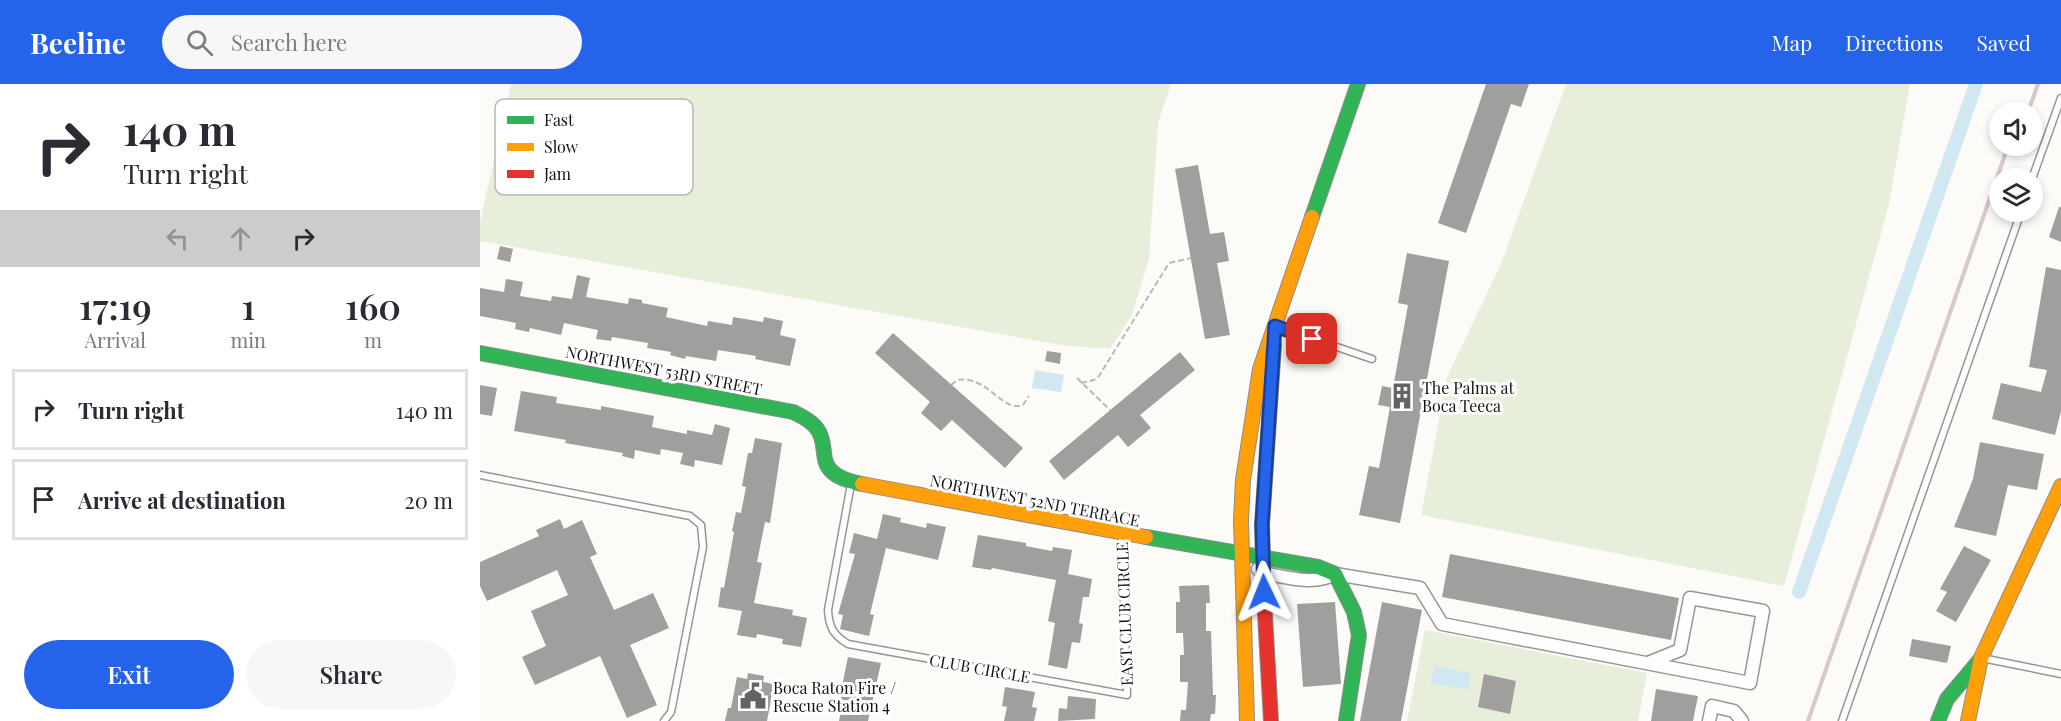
<!DOCTYPE html>
<html lang="en">
<head>
<meta charset="utf-8">
<style>
  :root { --surface:#fff; --page:#f7f7f7; --text:#2b2b33; --muted:#7c7c81; --line:#e1e1e2; --accent:#2563eb }
  body { margin:0; font-family:"Playfair Display",serif; background:var(--page); color:var(--text); height:100vh; display:flex; flex-direction:column; font-size:22px; white-space:nowrap }
  * { box-sizing:border-box; margin:0 }
  p { font-size:20px; color:var(--muted) }
  .icon { flex:none; width:33px; height:33px; fill:none; stroke:currentColor; stroke-width:2; stroke-linecap:round; stroke-linejoin:round }
  .map { position:relative; flex:1; overflow:hidden }
  .details { display:flex; flex-direction:column; background:var(--surface); width:480px }
  .details>* { flex:none }
  .top-card { background:#fff; color:var(--text); overflow:hidden }
  .buttons { position:absolute; left:1509px; top:18px; display:grid; gap:12px }
  .buttons a { display:grid; place-items:center; width:54px; height:54px; border-radius:50%; background:var(--surface); box-shadow:0 3px 9px #0003; font-size:30px }
  .pin { position:absolute; display:grid; place-items:center; width:51px; height:51px; color:#fff; margin:-26px; border-radius:12px; box-shadow:0 3px 9px #0006 }
  .me { position:absolute; width:66px; margin:-33px; rotate:358deg; stroke-linejoin:round; filter:drop-shadow(0 0 4px #0008) }
  .turn { display:flex; align-items:center; gap:21px; height:126px; padding:0 24px; font-size:27px }
  .turn .icon { width:78px; height:78px; stroke-width:2.5 }
  .turn b { display:block; font-size:42px; line-height:51px }
  .lanes { display:flex; align-items:center; height:57px; padding:0 24px; background:#0003; justify-content:center; gap:30px; direction:ltr }
  .lanes .off { opacity:.35 }
  .eta { display:flex; justify-content:space-evenly; align-items:center; height:102px; text-align:center }
  .eta b { font-size:36px; font-weight:600; line-height:42px }
  .cta { display:flex; gap:12px; margin-top:auto; padding:12px 24px }
  .cta a { flex:1; height:69px; border-radius:36px; background:var(--accent); color:#fff; font-size:24px; font-weight:600; line-height:69px; text-align:center }
  .cta a+a { background:var(--page); color:var(--text) }
  ul { padding:0; list-style:none }
  li { display:flex; align-items:center; gap:18px; height:81px; margin:0 12px 9px; padding:0 12px; border:3px solid var(--line); border-radius:0px }
  li div { flex:1 }
  li b { display:block; font-size:22px }
  li em { font-style:normal }
  header { display:flex; align-items:center; gap:36px; box-sizing:border-box; height:84px; padding:0 30px; background:var(--accent); color:#fff }
  header strong { font-size:28px }
  nav { display:flex; gap:33px; margin-inline-start:auto; font-size:21px }
  .search { width:420px; height:54px; background:var(--page); display:flex; align-items:center; gap:15px; box-sizing:border-box; padding:0 21px; border-radius:33px; color:var(--muted); font-size:22px }
  main { display:flex; flex:1; min-height:0 }
  .map>svg:first-child { display:block }
  .green { fill:#e7efda }
  .water { fill:#d1e8f2 }
  .lines { fill:none; stroke-linecap:round; stroke-linejoin:round }
  .canal { stroke:#d1e8f2; stroke-width:14 }
  .building { fill:#a09f9d }
  .lane-casing { stroke:#979695; stroke-width:9 }
  .street-casing { stroke:#979695; stroke-width:15 }
  .fast-casing { stroke:#8d8d8c; stroke-width:16 }
  .slow-casing { stroke:#8d8d8c; stroke-width:16 }
  .jam-casing { stroke:#8d8d8c; stroke-width:16 }
  .path { stroke:#b9b9b8; stroke-width:2; stroke-dasharray:6 3; stroke-linecap:butt }
  .lane { stroke:#fffefe; stroke-width:6 }
  .street { stroke:#fffefe; stroke-width:12 }
  .fast { stroke:#30b455; stroke-width:14 }
  .slow { stroke:#ff9f0a; stroke-width:14 }
  .jam { stroke:#e5322d; stroke-width:14 }
  .rail { stroke:#d7c8c9; stroke-width:4 }
  .route-casing { stroke:#184099; stroke-width:15 }
  .route { stroke:#2563eb; stroke-width:10 }
  .labels { text-anchor:middle; dominant-baseline:central; stroke-width:6; stroke-linejoin:round; paint-order:stroke }
  .street-label { font-size:16px; fill:#111; stroke:#fff }
  .poi-label { font-size:16px; fill:#111; stroke:#fff; text-anchor:start }
  .key { fill:#fff; stroke:#b8b8b8; stroke-width:1.5 }
  .key-label { font-size:16px; fill:#111 }
</style>
</head>
<body>
<header>
<strong>Beeline</strong>
<div class="search"><svg class="icon" aria-label="search" viewBox="0 0 24 24"><circle cx="10" cy="10" r="6"/><path d="M15 15l6 6"/></svg>Search here</div>
<nav><a>Map</a><a>Directions</a><a>Saved</a></nav>
</header>
<main>
<section class="details">
<div class="top-card">
<div class="turn"><svg class="icon" aria-label="right" viewBox="0 0 24 24"><path d="M7 20v-9h11M14 6l5 5-5 5"/></svg><div><b>140 m</b>Turn right</div></div>
<div class="lanes"><svg class="icon off" aria-label="left" viewBox="0 0 24 24"><path d="M17 20v-9H6M10 6l-5 5 5 5"/></svg><svg class="icon off" aria-label="ahead" viewBox="0 0 24 24"><path d="M12 20V5M6 11l6-6 6 6"/></svg><svg class="icon" aria-label="right" viewBox="0 0 24 24"><path d="M7 20v-9h11M14 6l5 5-5 5"/></svg></div>
</div>
<div class="eta">
<div><b>17:19</b><p>Arrival</p></div>
<div><b>1</b><p>min</p></div>
<div><b>160</b><p>m</p></div>
</div>
<ul>
<li><svg class="icon" aria-label="right" viewBox="0 0 24 24"><path d="M7 20v-9h11M14 6l5 5-5 5"/></svg><div><b>Turn right</b></div><em>140 m</em></li>
<li><svg class="icon" aria-label="arrive" viewBox="0 0 24 24"><path d="M6 21V4h12l-3 4 3 4H6"/></svg><div><b>Arrive at destination</b></div><em>20 m</em></li>
</ul>
<div class="cta"><a>Exit</a><a>Share</a></div>
</section>
<div class="map">
<svg width="1581" height="637" viewBox="0 0 1581 637">
  <rect width="100%" height="100%" fill="#fcfbf8"/>
  <path class="green" d="M31,0H691L678,39L669,175L652,231L630,265L581,261L0,157V138Z
    M1086,0H1430L1409,120L1304,502L941,431L967,293L1021,180Z
    M945,546L1167,589L1158,637H927Z"/>
  <path class="water" d="M555,286L584,291L581,308L552,304Z
    M955,582L991,589L988,606L951,599Z"/>
  <g class="lines">
    <path class="canal" d="M1319,508L1496,0"/>
  </g>
  <path class="building" d="M1006,0H1049L1041,23L1031,20L986,149L958,139Z
    M718,81L730,150L744,148L749,177L737,179L750,251L725,255L695,85Z
    M1579,123H1581V158L1569,153Z
    M20,162L33,165L30,178L17,175Z
    M927,169L969,177L920,439L879,431L889,382L899,384L910,323L898,321L902,302L913,304L928,221L918,219Z
    M1566,183L1581,186V327L1575,351L1512,335L1521,299L1561,308L1567,286L1549,283Z
    M97,191L110,194L106,213L148,220L149,214L162,216V219L188,224L186,233L227,242L228,237L252,241L253,233L283,238L284,233L303,237L300,251L316,255L310,282L275,275L276,272L238,266L236,277L206,272L205,275L190,271L191,268L167,264L168,259L132,253L131,257L116,255L118,246L84,239L81,251L50,244L49,248L35,245L36,239L0,232V204L24,208L26,195L43,198L40,212L71,217L72,212L92,215Z
    M413,249L543,364L525,384L472,336L461,347L441,329L450,318L395,269Z
    M567,267L581,269L580,280L565,277Z
    M700,268L715,286L660,331L671,344L648,363L638,351L584,396L569,377Z
    M0,301L17,304L12,332L0,330Z
    M41,307L77,313L76,319L121,326V322L174,332L172,343L207,350V346L232,351L235,340L250,344L242,381L215,376L214,383L200,380L203,369L181,365L180,371L155,366L154,375L142,372L143,369L85,359L86,356L34,347Z
    M275,354L302,359L290,439L285,438L277,478L282,479L274,519L313,526L312,531L327,534L321,563L302,560L303,555L277,550L276,554L257,551L262,527L238,523L241,503L244,504L254,448L252,447L256,428L261,429L266,403L262,402L268,369H272Z
    M1500,358L1564,370L1557,406L1528,401L1516,452L1474,443L1493,395Z
    M403,430L421,434L420,438L446,444L447,439L466,443L458,476L406,464L390,530L394,531L389,552L360,545L363,531L358,530L375,470L369,469L374,449L397,455Z
    M80,435L84,445L102,436L117,470L110,473L134,526L173,509L189,544L150,561L177,621L147,634L120,572L55,601L42,573L66,562L51,527L88,511L77,486L7,517L0,502V478L59,452L56,446Z
    M498,451L546,459V462L572,467L573,463L592,466L588,490L612,495L609,513H603L599,539L603,540L600,559L592,558L587,585L568,581L575,539L568,537L576,496L512,484L511,486L492,483Z
    M1484,462L1511,476L1476,538L1456,527L1467,508L1460,505Z
    M970,470L1199,514L1191,556L962,513Z
    M729,501L730,519H726V547H731L733,611H736L735,630H731L730,637H700L701,626H706L708,598H700V571H704L703,549H696V518H700L699,502Z
    M855,518L861,600L823,603L817,520Z
    M902,518L942,526L921,637H880Z
    M1432,555L1471,562L1467,579L1429,572Z
    M368,573L401,579L388,637H359L362,622H358Z
    M268,589L284,592L283,598L294,600L287,637H245L248,624H251L257,593L267,595Z
    M1004,590L1036,597L1030,630L998,623Z
    M525,603L555,608L552,623L557,624L554,637H524L527,623L522,622Z
    M1176,605L1218,612L1213,637H1171Z
    M588,612L616,615L615,635L578,637L579,624L587,625Z"/>
  <g class="lines">
    <g class="lane-casing">
      <path id="lane" d="M1552,95L1581,14
        M796,242L892,275
        M0,391L210,432L221,441L223,463L191,628L184,637
        M371,400L348,526C349,543 353,551 368,560L647,611L642,450
        M1502,574L1581,590
        M1362,637L1541,128"/>
    </g>
    <g class="street-casing">
      <path id="street" d="M778,485L783,489C807,493 833,502 855,490L940,504L962,540L1270,599L1283,527L1210,514L1200,566L1168,579
        M1229,637L1232,622L1254,627L1262,637"/>
    </g>
    <g class="fast-casing">
      <path id="fast" d="M832,133L878,0
        M0,269L313,328C323,333 334,338 339,348C344,357 343,366 345,375C348,392 368,397 382,400
        M666,453L838,483L855,490L874,528L879,551L866,637
        M1458,637L1467,615L1499,577"/>
    </g>
    <g class="slow-casing">
      <path id="slow" d="M382,400L666,453
        M767,637L761,437L763,396L780,285L832,133
        M1488,637L1501,574L1581,402"/>
    </g>
    <g class="jam-casing">
      <path id="jam" d="M791,637L784,513L782,440L794,261"/>
    </g>
    <path class="path" d="M597,294L630,326
      M601,299L614,296L619,292L689,179L711,174
      M471,301L477,296C508,291 522,329 543,321L549,312"/>
    <use href="#lane" class="lane"/>
    <use href="#street" class="street"/>
    <use href="#fast" class="fast"/>
    <use href="#slow" class="slow"/>
    <use href="#jam" class="jam"/>
    <path class="rail" d="M1548,28L1558,0
      M1328,637L1528,62"/>
  </g>
  <g class="lines">
    <g class="route-casing">
      <path id="route" d="M784,508L782,441L795,242L832,255"/>
    </g>
    <use href="#route" class="route"/>
  </g>
  <defs>
    <g id="building-bare" transform="scale(2.07)"><path d="M-4-6H4V6H1V3H-1V6H-4ZM-2.5-4.3h1.7v1.8h-1.7ZM.8-4.3h1.7v1.8H.8ZM-2.5-1h1.7V.8h-1.7ZM.8-1h1.7V.8H.8Z" fill="#636362" stroke="#fff" stroke-width="2.5" paint-order="stroke"/></g>
    <g id="civic-bare" transform="scale(2.07)"><path d="M-.6-6.5H3V-4.5H.6V-3L4-1V1h2V6H-6V1h2V-1L-.6-3ZM-1.2 2.5V6h2.4V2.5Z" fill="#636362" stroke="#fff" stroke-width="2.5" paint-order="stroke"/></g>
  </defs>
  <g fill-rule="evenodd">
    <use href="#building-bare" x="922" y="312"/>
    <use href="#civic-bare" x="273" y="612"/>
  </g>
  <g class="labels">
    <g class="street-label">
      <text transform="translate(184 286) rotate(11)">NORTHWEST 53RD STREET</text>
      <text transform="translate(555 416) rotate(11)">NORTHWEST 52ND TERRACE</text>
      <text transform="translate(644 530) rotate(-92)">EAST CLUB CIRCLE</text>
      <text transform="translate(500 584) rotate(10)">CLUB CIRCLE</text>
    </g>
    <g class="poi-label">
      <text x="942" y="303">The Palms at<tspan x="942" dy="18">Boca Teeca</tspan></text>
      <text x="293" y="603">Boca Raton Fire /<tspan x="293" dy="18">Rescue Station 4</tspan></text>
    </g>
  </g>
  <rect x="15" y="15" width="198" height="96" rx="9" class="key"/>
  <rect x="27" y="32" width="27" height="8" fill="#30b455"/>
  <rect x="27" y="59" width="27" height="8" fill="#ff9f0a"/>
  <rect x="27" y="86" width="27" height="8" fill="#e5322d"/>
  <g class="key-label">
    <text x="64" y="42">Fast</text>
    <text x="64" y="69">Slow</text>
    <text x="64" y="96">Jam</text>
  </g>
</svg>
<div class="buttons">
<a><svg class="icon" aria-label="sound" viewBox="0 0 24 24"><path d="M4 9h4l5-4v14l-5-4H4zM17 9q2 3 0 6"/></svg></a>
<a><svg class="icon" aria-label="layers" viewBox="0 0 24 24"><path d="M12 4l9 5-9 5-9-5zM3 14l9 5 9-5"/></svg></a>
</div>
<div class="pin" style="left:832px;top:255px;background:#d93025"><svg class="icon" aria-label="arrive" viewBox="0 0 24 24"><path d="M6 21V4h12l-3 4 3 4H6"/></svg></div>
<svg class="me" style="left:784px;top:508px" viewBox="-20 -20 40 40"><path d="M0-17L14 15 0 8-14 15z" fill="#2563eb" stroke="#fff" stroke-width="4"/></svg>
</div>
</main>
</body>
</html>
